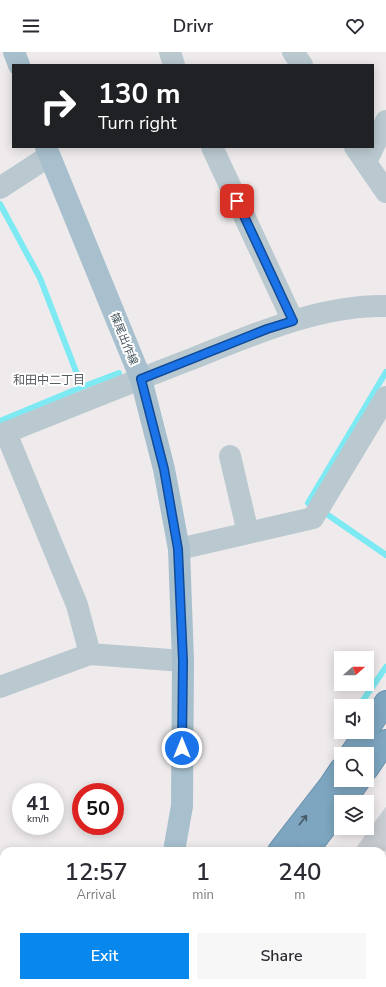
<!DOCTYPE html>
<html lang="en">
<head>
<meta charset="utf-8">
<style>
  :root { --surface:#fff; --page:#f7f7f7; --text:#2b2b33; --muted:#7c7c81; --accent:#0887ec }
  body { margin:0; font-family:"Nunito Sans","Noto Sans JP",sans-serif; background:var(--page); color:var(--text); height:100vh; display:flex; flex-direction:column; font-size:15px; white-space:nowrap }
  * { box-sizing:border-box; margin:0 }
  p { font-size:13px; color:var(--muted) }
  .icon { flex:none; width:22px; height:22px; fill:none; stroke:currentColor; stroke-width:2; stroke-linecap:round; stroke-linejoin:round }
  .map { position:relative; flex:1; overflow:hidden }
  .side { position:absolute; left:0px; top:795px; width:386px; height:140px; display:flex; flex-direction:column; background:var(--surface); border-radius:12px 12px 0 0; box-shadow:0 2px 10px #0003 }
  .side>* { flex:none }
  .hud { position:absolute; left:12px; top:12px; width:362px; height:84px; border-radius:0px; box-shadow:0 2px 10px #0003; background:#202124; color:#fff; overflow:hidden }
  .needle { width:26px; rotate:69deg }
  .fabs { position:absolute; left:334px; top:599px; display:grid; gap:8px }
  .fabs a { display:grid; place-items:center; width:40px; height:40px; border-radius:0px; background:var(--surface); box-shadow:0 2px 10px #0003; font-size:20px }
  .speed { position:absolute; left:12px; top:731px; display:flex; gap:8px; font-size:20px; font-weight:700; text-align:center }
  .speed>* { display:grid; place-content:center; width:52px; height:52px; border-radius:50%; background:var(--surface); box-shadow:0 2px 10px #0003; line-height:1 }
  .speed small { font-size:10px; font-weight:400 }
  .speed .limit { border:6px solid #d22; background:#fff; color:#111 }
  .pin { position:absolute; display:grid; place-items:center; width:34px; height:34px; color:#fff; margin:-17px; border-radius:8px; box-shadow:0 2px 6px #0006 }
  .me { position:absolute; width:44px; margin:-22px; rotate:0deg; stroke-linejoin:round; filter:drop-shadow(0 0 3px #0008) }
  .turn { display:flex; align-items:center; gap:14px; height:84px; padding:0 20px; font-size:18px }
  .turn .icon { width:52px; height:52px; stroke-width:2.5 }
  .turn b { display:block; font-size:28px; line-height:34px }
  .eta { display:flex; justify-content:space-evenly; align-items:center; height:68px; text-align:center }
  .eta b { font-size:24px; font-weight:600; line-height:28px }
  .action { display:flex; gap:8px; margin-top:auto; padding:8px 20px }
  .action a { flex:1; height:46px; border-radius:0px; background:var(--accent); color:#fff; font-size:16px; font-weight:600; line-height:46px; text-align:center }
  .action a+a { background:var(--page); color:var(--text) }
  header { display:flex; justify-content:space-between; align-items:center; height:52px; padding:0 20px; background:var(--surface); font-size:18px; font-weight:600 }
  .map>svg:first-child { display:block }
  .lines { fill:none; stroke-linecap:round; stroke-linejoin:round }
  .stream { stroke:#7de9f3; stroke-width:6 }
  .building { fill:#c7ccd1; stroke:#cfd3d8 }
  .highway-casing { stroke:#6991ac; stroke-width:24 }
  .minor { stroke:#bac9d0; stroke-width:22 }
  .major { stroke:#a8c0ce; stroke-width:22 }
  .highway { stroke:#7ea6c0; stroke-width:22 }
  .oneway { stroke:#485a65 }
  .route-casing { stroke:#114b97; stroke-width:10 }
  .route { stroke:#1a73e8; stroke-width:7 }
  .labels { text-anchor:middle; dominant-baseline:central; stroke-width:4; stroke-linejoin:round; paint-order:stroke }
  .street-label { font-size:11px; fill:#42525b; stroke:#fff }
  .neighbourhood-label { font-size:12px; fill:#585d61; stroke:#fff }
</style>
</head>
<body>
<header><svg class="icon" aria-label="menu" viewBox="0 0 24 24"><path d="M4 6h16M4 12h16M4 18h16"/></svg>Drivr<svg class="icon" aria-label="heart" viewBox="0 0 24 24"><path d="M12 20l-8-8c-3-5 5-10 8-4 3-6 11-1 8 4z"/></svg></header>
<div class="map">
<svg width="386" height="935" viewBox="0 0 386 935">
  <rect width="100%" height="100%" fill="#efebec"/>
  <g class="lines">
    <path class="stream" d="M0,152L40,226L82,335L119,321
      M0,369L82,335
      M308,451L386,320
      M328,463L386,503
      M359,654L386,615
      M341,681V680"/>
  </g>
  <path class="building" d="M386,755V799H354Z"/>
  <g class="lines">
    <g class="highway-casing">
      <path id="highway" d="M367,678L386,650
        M351,702L366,680
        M367,717L386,689
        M344,750L359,728
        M279,799L331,732L341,717
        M307,799L341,754
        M173,935L177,931
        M205,935L208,931"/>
    </g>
    <path class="minor" d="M170,0L174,13
      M293,0L302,13
      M212,95L293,269
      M355,95L386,140
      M366,110L386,69
      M0,136L49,104
      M6,381L77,553L90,602
      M0,383C65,357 129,331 194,306C255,282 319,253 386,254
      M230,404L248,481
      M179,497L313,466L386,345
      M0,635L90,602L183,609
      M0,859L4,860"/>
    <path class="major" d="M14,0L19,13
      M46,95L141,327L164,417L179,497L183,609L182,754L174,799"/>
    <use href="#highway" class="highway"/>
  </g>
  <defs><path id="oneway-shaft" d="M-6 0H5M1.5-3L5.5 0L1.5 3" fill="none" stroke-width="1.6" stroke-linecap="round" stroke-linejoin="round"/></defs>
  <use class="oneway" href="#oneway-shaft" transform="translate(303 768) rotate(-52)"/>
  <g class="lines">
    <g class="route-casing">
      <path id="route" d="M182,696L183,609L178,497L164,417L141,327L267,277L293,269L237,149"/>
    </g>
    <use href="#route" class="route"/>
  </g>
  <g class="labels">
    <g class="street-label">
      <text transform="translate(124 287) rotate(68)">篠尾出作線</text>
    </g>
    <g class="neighbourhood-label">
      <text x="49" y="328">和田中二丁目</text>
    </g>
  </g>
</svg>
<div class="fabs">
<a><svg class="needle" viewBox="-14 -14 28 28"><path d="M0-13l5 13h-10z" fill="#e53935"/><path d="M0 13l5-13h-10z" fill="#7c7c81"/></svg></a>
<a><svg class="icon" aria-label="sound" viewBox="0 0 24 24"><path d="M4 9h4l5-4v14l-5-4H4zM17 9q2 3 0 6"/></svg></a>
<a><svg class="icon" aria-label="search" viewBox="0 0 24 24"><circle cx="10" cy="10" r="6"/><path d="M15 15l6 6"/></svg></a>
<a><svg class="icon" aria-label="layers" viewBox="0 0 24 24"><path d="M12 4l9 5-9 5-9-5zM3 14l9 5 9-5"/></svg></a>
</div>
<div class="speed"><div>41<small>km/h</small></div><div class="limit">50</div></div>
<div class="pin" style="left:237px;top:149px;background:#d93025"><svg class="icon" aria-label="arrive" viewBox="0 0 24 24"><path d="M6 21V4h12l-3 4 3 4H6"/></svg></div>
<svg class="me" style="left:182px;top:696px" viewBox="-20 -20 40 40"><circle r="17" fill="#1a73e8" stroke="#fff" stroke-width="3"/><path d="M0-11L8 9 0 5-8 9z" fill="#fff"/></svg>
<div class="hud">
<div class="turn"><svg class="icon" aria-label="right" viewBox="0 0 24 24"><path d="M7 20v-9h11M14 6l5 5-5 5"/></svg><div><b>130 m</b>Turn right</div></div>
</div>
<section class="side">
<div class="eta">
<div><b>12:57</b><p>Arrival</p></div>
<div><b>1</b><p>min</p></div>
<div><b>240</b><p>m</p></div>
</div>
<div class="action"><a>Exit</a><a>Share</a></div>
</section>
</div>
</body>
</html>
